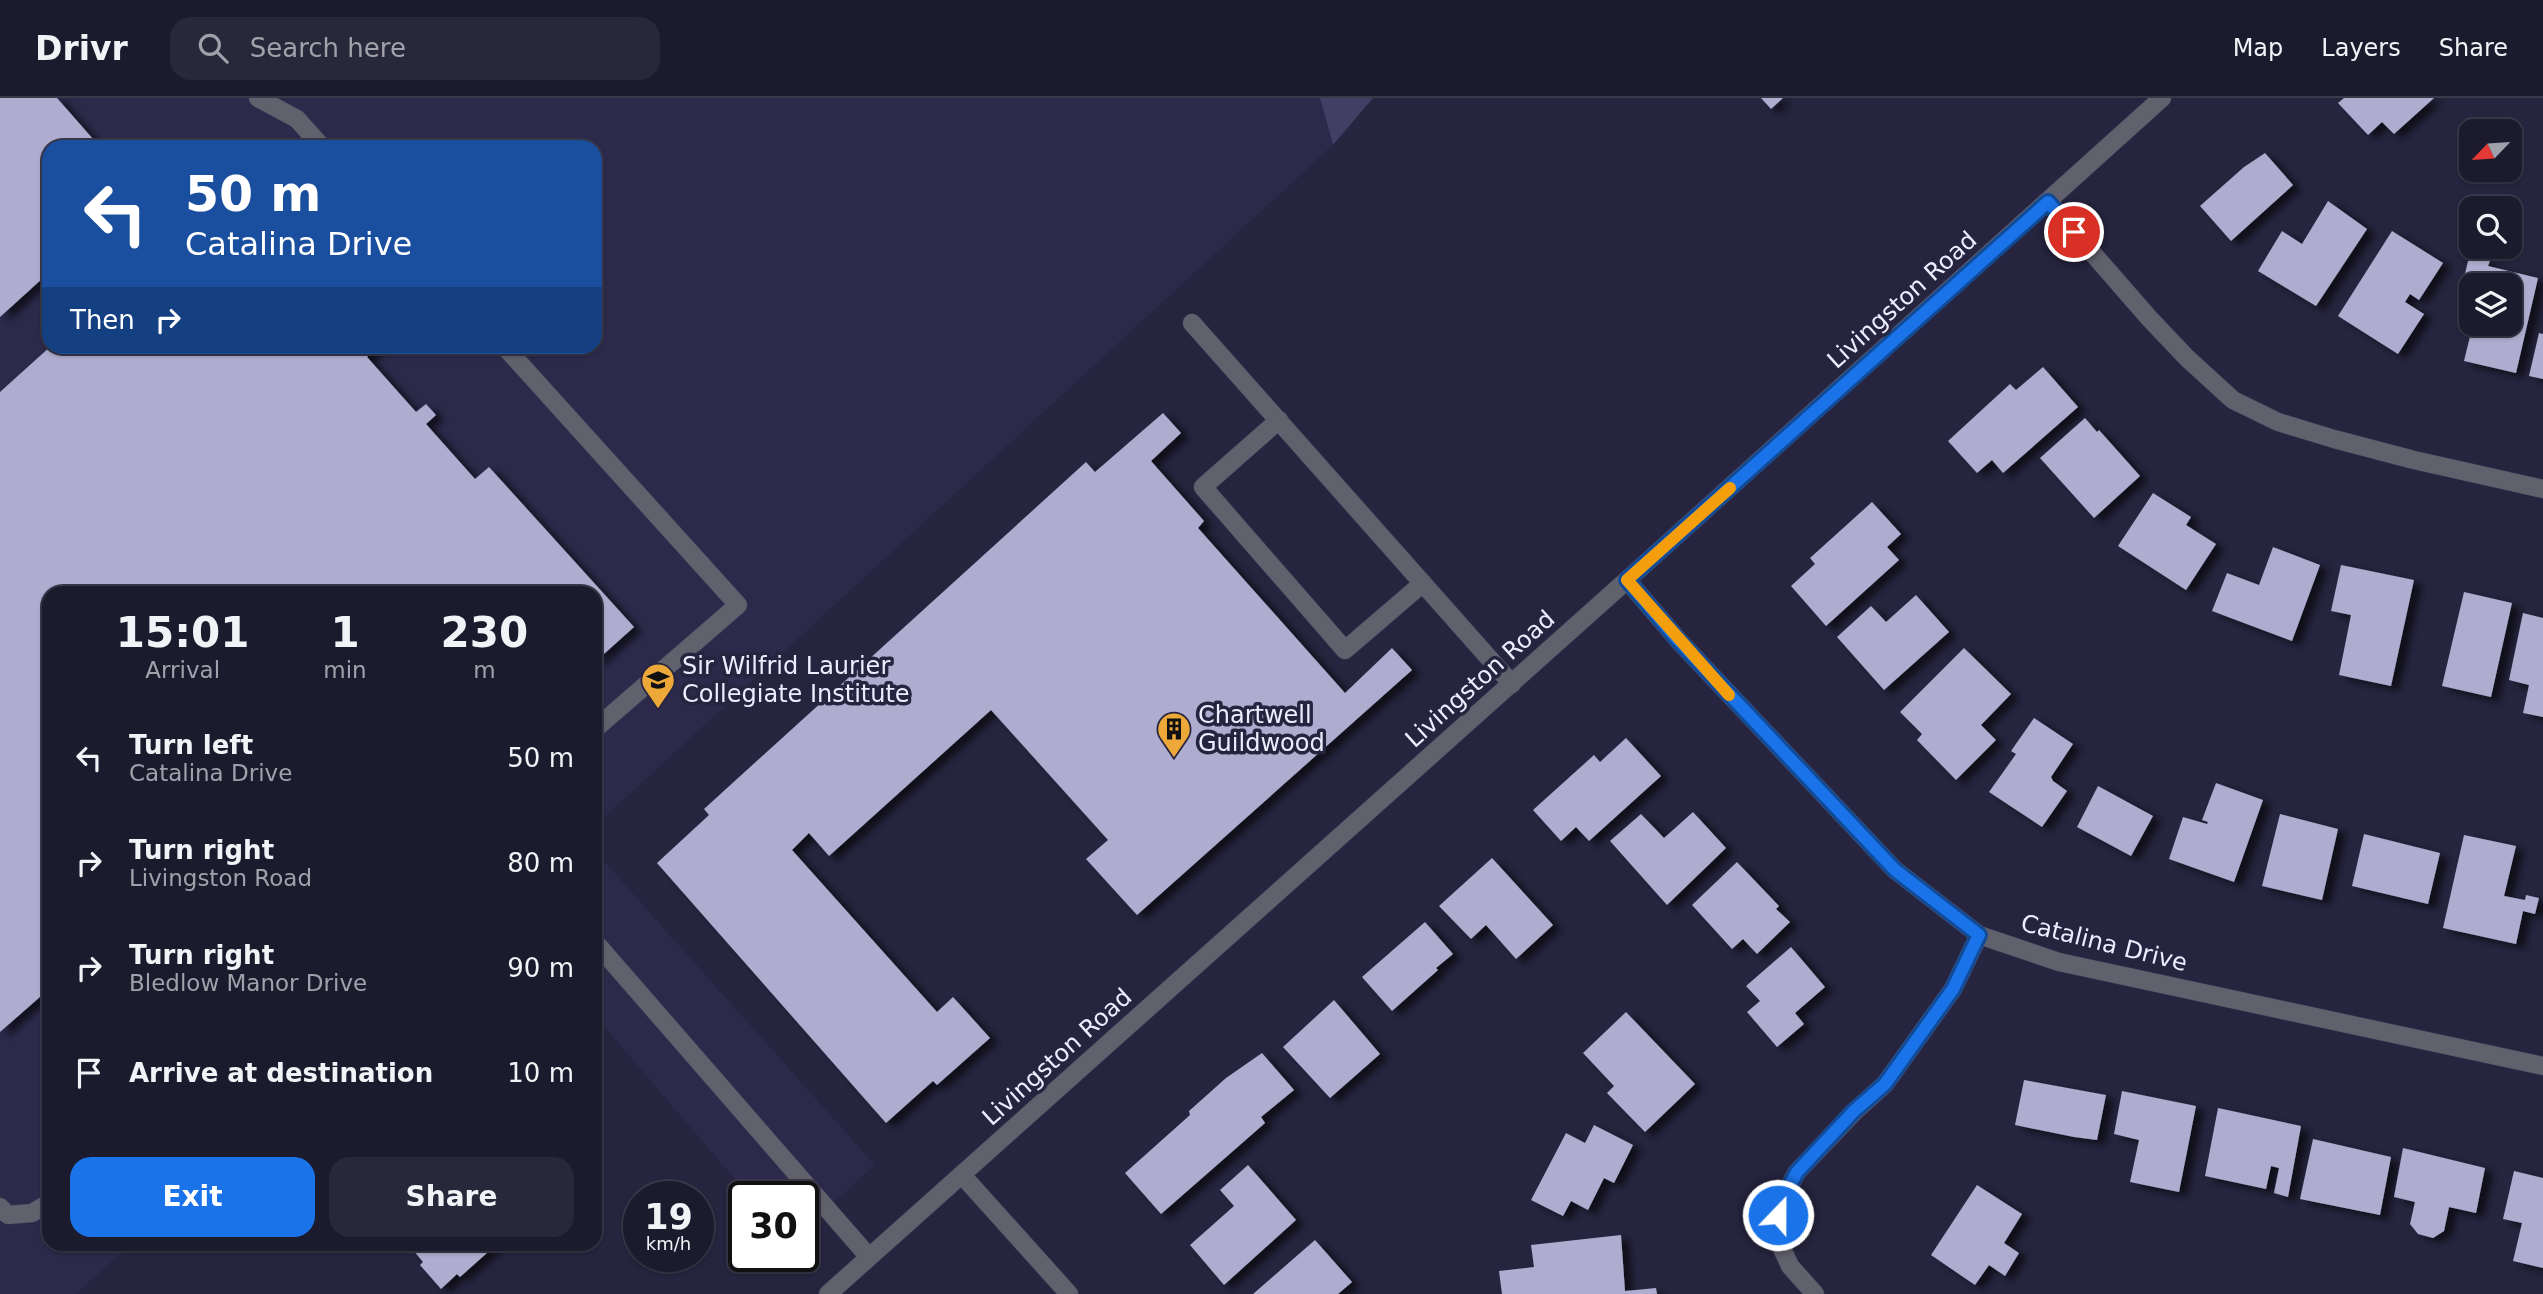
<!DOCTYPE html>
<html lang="en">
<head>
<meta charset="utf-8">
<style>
  :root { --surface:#1c1b2e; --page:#29283a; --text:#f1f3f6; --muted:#a0a1aa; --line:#3a394a; --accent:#1a73e8 }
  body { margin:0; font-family:"DejaVu Sans",sans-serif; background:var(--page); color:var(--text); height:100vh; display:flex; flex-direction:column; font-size:26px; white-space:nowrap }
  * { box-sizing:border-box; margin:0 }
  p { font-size:23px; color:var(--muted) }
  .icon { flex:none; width:38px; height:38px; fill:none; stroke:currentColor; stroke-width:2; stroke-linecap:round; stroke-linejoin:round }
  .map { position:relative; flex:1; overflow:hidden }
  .side { position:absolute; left:42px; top:488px; width:560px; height:665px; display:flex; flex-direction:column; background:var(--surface); border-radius:21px; box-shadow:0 2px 5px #0004,0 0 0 2px var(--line) }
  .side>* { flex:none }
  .top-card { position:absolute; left:42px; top:42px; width:560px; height:214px; border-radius:21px; box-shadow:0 2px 5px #0004,0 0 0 2px var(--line); background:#1a4fa0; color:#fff; overflow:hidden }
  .needle { width:46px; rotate:245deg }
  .fabs { position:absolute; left:2459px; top:21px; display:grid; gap:14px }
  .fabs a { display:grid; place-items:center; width:63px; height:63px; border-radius:14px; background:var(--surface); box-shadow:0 2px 5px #0004,0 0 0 2px var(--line); font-size:35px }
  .speed { position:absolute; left:623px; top:1083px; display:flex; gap:14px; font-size:35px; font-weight:700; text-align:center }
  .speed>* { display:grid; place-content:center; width:91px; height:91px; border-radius:50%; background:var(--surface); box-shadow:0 2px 5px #0004,0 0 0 2px var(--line); line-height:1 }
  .speed small { font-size:18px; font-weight:400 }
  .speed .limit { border:4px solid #111; border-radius:10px; background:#fff; color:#111 }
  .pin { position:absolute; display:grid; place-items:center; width:60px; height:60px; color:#fff; margin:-30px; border:4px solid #fff; border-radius:50%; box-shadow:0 2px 7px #0007 }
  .me { position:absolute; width:77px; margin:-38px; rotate:22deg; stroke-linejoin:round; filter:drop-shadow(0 0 5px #0008) }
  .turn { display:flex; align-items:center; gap:24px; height:147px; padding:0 28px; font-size:32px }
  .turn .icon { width:91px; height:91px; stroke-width:2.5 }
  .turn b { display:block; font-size:49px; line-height:60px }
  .then { display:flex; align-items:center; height:66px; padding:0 28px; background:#0003; gap:14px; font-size:26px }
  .eta { display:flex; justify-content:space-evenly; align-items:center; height:119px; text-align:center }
  .eta b { font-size:42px; font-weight:800; line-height:49px }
  .primary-button { display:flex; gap:14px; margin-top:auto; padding:14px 28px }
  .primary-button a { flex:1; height:80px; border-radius:21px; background:var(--accent); color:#fff; font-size:28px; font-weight:800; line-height:80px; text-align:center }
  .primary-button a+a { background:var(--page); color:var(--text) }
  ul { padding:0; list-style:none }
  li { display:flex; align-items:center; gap:21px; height:105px; padding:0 28px }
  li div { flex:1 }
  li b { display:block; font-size:26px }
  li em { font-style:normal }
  header { display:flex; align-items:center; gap:42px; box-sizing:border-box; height:98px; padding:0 35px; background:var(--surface); border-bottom:2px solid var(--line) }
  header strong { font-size:33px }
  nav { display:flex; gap:38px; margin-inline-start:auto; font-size:24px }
  .search { width:490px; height:63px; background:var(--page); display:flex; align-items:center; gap:18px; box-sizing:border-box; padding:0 24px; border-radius:21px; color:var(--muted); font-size:26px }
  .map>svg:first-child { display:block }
  .built { fill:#2c294a; fill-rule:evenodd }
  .green { fill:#413f63 }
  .building { fill:#aeadcf; filter:url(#shadow) }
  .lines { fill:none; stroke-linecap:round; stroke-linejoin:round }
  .service-casing { stroke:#424059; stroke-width:19 }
  .minor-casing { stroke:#424059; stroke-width:19 }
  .service { stroke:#61616e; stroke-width:18 }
  .minor { stroke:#61616e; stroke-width:18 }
  .route-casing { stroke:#114b97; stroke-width:18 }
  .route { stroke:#1a73e8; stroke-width:12 }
  .slow { stroke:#f59e0b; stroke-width:12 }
  .labels { text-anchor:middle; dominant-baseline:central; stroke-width:7; stroke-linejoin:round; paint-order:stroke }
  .street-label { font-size:24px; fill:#ededff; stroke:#26243e }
  .poi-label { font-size:24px; fill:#ededff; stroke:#26243e; text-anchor:start }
</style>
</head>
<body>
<header>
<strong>Drivr</strong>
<div class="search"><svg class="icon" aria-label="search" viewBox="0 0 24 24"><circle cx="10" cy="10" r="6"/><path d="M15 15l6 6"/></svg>Search here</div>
<nav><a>Map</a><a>Layers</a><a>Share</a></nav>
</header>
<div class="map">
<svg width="2543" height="1196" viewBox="0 0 2543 1196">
  <defs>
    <filter id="shadow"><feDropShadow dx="8" dy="4.5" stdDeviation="3.5" flood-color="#0009"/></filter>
  </defs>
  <rect width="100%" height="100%" fill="#26243e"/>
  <path class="built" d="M0,0H1320L1333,47L595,728V495H49V1146H131L76,1196H0ZM49,49H595V248H49Z
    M595,753L875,1067L803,1133V1099H750L595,918Z"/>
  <path class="green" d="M1320,0H1373L1333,47Z"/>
  <path class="building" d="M0,0H57L100,49H49V185L44,179L0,219Z
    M1761,0H1783L1771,11Z
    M2344,0H2434L2394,36L2382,24L2368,37L2338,5Z
    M2265,55L2293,87L2231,143L2200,108L2244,69Z
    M2328,103L2367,131L2316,208L2258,173L2282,133L2302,146Z
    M2392,133L2443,165L2419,202L2410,196L2405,204L2424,216L2398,256L2338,218Z
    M2471,159L2490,163L2488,168L2538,180L2516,275L2464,263L2473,226H2510V187H2471V203L2459,201L2468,163H2470Z
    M2539,235L2543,236V281L2529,278Z
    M51,248H379L367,259L416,314L426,306L436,317L426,326L475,381L489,369L634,529L595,564V495H49V891L0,934V294Z
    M2043,269L2078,309L2003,375L1992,362L1977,375L1948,343L2010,286L2016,292Z
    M1163,315L1181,335L1151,363L1204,423L1198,430L1345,595L1392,550L1412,572L1137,817L1086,761L1108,742L991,612L829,758L809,735L792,752L937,914L953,899L990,940L937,987L933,983L886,1025L657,765L709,717L704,711L1086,364L1095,374Z
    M2085,320L2097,334L2099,332L2140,378L2094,420L2040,360Z
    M2153,395L2191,419L2186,427L2216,446L2186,492L2118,448Z
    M1872,404L1901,436L1887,449L1899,462L1826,528L1791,488L1815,466L1810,460Z
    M2273,449L2320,467L2292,543L2212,513L2227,475L2259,487Z
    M2341,467L2414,482L2391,588L2339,577L2351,517L2331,513Z
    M2464,494L2512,505L2491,599L2442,588Z
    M1916,497L1949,534L1884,592L1837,539L1871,508L1886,524Z
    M2523,515L2543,520V619L2523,615L2529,587L2509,582Z
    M1964,550L2011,596L1981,627L1996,642L1956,682L1917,642L1922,636L1900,614Z
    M2034,620L2073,646L2051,679L2053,683L2067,693L2042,729L1989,694L2016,656L2011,653Z
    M1626,640L1661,678L1589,743L1576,729L1561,743L1533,712L1594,657L1600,664Z
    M2216,685L2263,702L2234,784L2169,761L2183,719L2207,726L2208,724L2202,722Z
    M2098,688L2153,718L2131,758L2077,729Z
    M1693,714L1726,750L1667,807L1610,743L1641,716L1664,740Z
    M2280,716L2338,731L2322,802L2262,788Z
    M2364,736L2440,755L2428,806L2352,788Z
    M2464,737L2516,748L2504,798L2525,802L2526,797L2539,800L2535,816L2523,813L2516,846L2443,830Z
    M1492,760L1553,827L1516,861L1486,827L1471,841L1439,808Z
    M1737,764L1779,808L1776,811L1790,824L1757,856L1743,841L1732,851L1692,807Z
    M1425,824L1453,856L1436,870L1438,872L1392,913L1362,879Z
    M1791,849L1825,889L1795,915L1804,926L1777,949L1747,914L1760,903L1746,888Z
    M1334,902L1380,956L1330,1000L1283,949Z
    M1626,914L1695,986L1645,1034L1607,995L1614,988L1583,955Z
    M1262,955L1294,992L1261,1019L1265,1025L1161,1116L1125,1075L1190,1017L1189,1013L1226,980Z
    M2024,982L2106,997L2097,1042L2074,1039L2015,1027Z
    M2122,993L2196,1008L2179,1094L2130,1084L2139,1042L2114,1036Z
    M2218,1010L2301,1028L2288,1099L2274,1095L2279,1070L2271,1068L2266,1091L2205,1078Z
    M1594,1027L1633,1047L1614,1085L1604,1080L1588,1112L1571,1103L1563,1118L1531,1102L1566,1035L1585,1045Z
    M2313,1041L2391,1059L2380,1117L2300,1101Z
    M2403,1050L2485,1070L2476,1115L2449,1109L2444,1133L2433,1140L2418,1136L2410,1126L2415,1104L2394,1099Z
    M1248,1067L1296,1122L1224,1187L1190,1147L1234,1108L1220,1092Z
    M2514,1073L2543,1080V1170L2513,1163L2522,1125L2503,1121Z
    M1977,1087L2022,1116L2004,1145L2019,1155L2005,1178L1989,1167L1975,1187L1931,1157Z
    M1621,1137L1625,1193L1656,1190L1657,1196H1502L1499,1173L1534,1169L1531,1147Z
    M1315,1142L1352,1184L1338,1196H1253Z
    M408,1146H497L460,1179L457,1176L441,1191L420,1167L423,1164Z"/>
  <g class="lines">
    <g class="service-casing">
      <path id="service" d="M258,0L297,21L322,49
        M1192,225L1512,586
        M504,248L738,507L595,631
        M1279,322L1203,389L1345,552L1423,485
        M595,844L869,1159
        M0,1109L8,1117L32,1115L49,1105"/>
    </g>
    <g class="minor-casing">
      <path id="minor" d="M2048,104L2149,220L2187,260L2233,302L2278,324L2334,341L2414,362L2543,391
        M1627,482L1679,543L1895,772L1979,837L2059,864L2543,968
        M962,1077L1069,1196
        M828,1196L1627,482L2162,0
        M1815,1196L1790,1168L1774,1133L1782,1102L1797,1074L1855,1013L1885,986L1953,891L1979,837"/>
    </g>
    <use href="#service" class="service"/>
    <use href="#minor" class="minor"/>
  </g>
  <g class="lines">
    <g class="route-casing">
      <path id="route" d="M1778,1117L1782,1102L1797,1074L1854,1013L1885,986L1953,891L1979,837L1895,772L1679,543L1627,482L2048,104L2074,134"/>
    </g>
    <use href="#route" class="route"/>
    <path class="slow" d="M1729,597L1627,482L1730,390"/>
  </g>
  <defs>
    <g id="school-pin" transform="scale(1.75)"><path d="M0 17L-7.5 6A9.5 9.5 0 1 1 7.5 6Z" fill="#eca93a" stroke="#26243e"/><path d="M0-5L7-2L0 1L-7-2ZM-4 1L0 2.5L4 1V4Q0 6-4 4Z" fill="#111"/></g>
    <g id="building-pin" transform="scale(1.75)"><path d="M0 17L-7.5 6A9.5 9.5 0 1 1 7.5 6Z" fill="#eca93a" stroke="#26243e"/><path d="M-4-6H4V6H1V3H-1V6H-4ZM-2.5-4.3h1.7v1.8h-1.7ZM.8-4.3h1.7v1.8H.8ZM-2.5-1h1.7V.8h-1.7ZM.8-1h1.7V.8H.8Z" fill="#111"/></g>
  </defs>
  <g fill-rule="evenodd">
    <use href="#school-pin" x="658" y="582"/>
    <use href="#building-pin" x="1174" y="631"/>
  </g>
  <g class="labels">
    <g class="street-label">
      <text transform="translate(1902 202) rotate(-42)">Livingston Road</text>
      <text transform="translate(1480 581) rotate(-42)">Livingston Road</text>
      <text transform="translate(2104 845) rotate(14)">Catalina Drive</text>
      <text transform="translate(1057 959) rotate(-42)">Livingston Road</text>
    </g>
    <g class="poi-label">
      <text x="682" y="568">Sir Wilfrid Laurier<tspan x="682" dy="28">Collegiate Institute</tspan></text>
      <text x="1198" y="617">Chartwell<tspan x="1198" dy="28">Guildwood</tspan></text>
    </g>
  </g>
</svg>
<div class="fabs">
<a><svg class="needle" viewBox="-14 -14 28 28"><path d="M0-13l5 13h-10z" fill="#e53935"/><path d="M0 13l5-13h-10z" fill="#a0a1aa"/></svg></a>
<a><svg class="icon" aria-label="search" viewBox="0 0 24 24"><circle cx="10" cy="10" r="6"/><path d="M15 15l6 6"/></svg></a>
<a><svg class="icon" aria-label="layers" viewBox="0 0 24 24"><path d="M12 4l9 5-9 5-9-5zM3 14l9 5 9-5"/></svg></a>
</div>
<div class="speed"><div>19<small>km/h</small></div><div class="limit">30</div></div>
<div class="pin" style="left:2074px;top:134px;background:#d93025"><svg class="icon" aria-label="arrive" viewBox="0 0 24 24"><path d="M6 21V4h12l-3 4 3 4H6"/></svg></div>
<svg class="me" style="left:1778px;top:1117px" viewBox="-20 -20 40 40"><circle r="17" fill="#1a73e8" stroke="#fff" stroke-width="3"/><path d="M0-11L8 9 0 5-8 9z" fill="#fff"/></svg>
<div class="top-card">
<div class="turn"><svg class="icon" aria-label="left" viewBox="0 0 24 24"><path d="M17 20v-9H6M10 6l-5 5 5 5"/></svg><div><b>50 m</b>Catalina Drive</div></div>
<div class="then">Then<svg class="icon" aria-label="right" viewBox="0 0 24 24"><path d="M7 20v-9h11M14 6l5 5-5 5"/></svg></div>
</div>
<section class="side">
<div class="eta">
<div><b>15:01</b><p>Arrival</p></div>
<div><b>1</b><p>min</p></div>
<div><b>230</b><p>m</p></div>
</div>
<ul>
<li><svg class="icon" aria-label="left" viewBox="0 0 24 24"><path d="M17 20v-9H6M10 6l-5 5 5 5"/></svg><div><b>Turn left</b><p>Catalina Drive</p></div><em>50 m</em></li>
<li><svg class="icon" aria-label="right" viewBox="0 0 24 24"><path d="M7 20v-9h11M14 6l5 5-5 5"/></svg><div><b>Turn right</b><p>Livingston Road</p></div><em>80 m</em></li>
<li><svg class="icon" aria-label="right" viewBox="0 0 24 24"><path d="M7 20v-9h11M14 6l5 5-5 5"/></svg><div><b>Turn right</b><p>Bledlow Manor Drive</p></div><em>90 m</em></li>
<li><svg class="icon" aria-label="arrive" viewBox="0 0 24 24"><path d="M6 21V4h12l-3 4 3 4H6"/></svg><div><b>Arrive at destination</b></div><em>10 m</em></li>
</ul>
<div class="primary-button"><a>Exit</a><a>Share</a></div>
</section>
</div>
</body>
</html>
